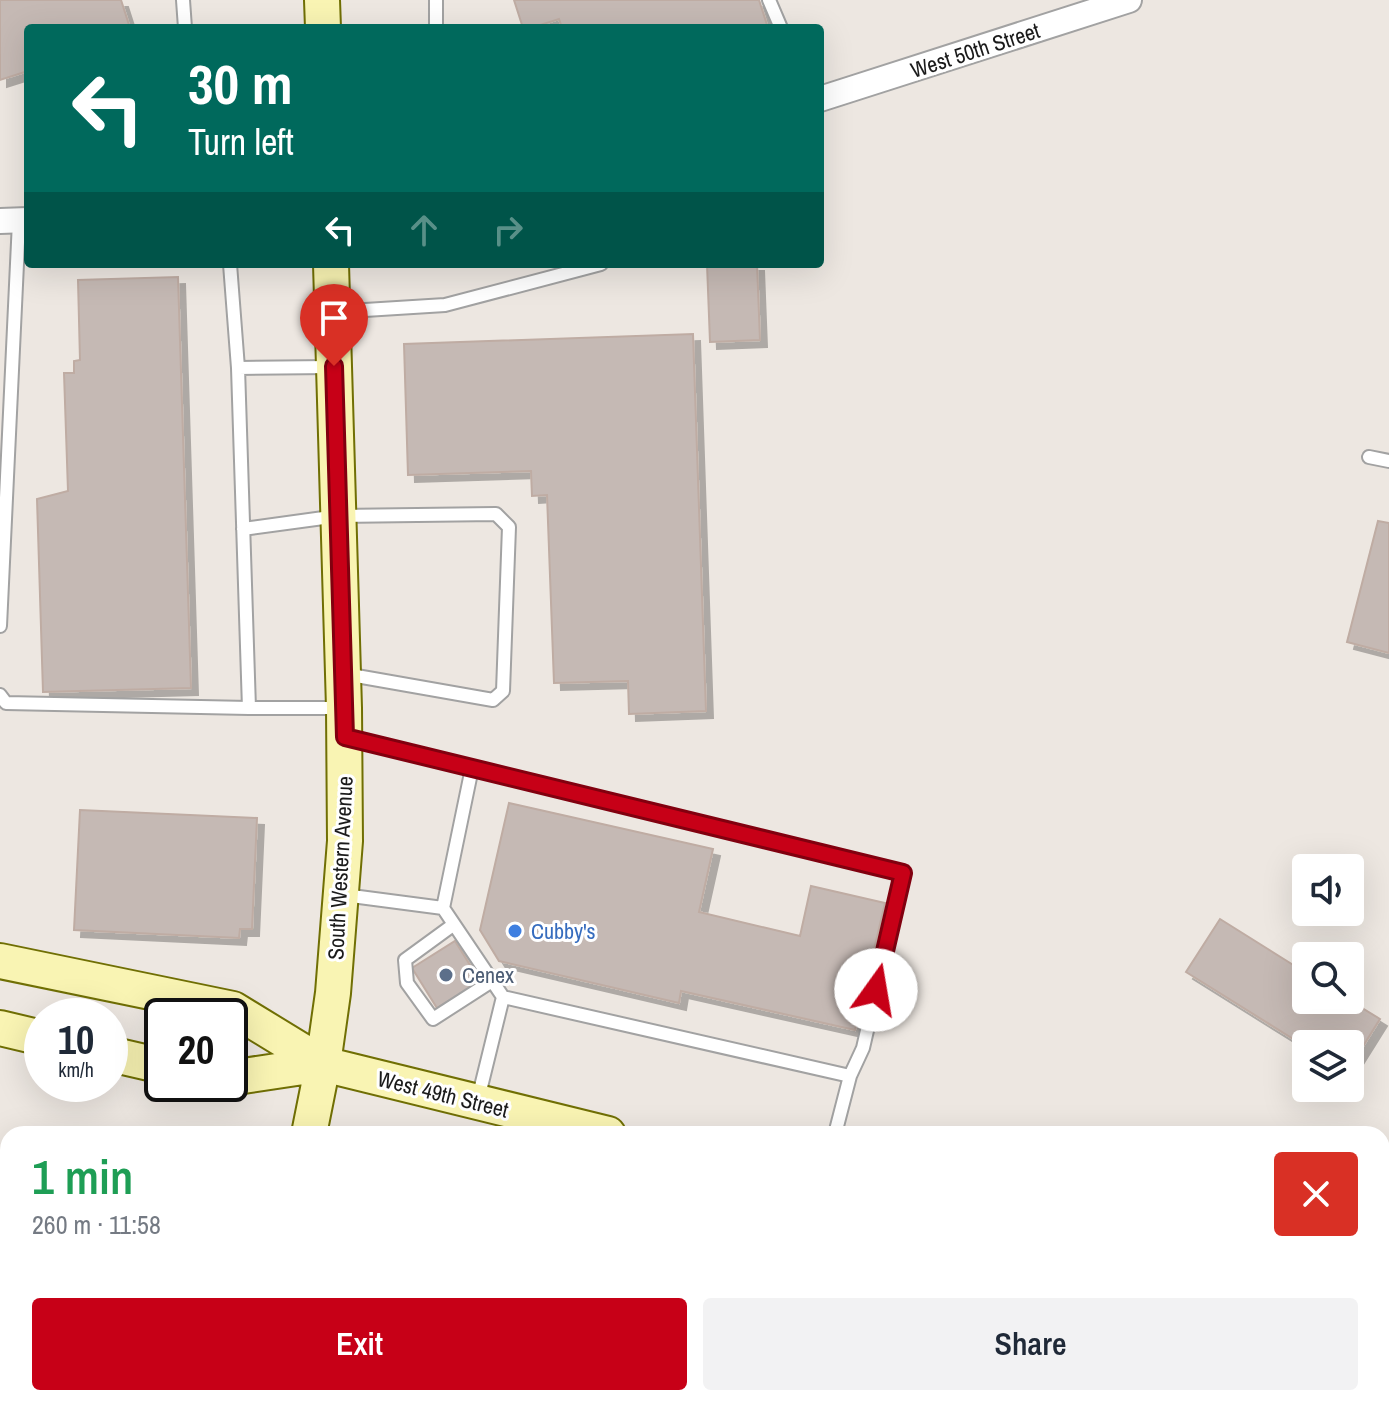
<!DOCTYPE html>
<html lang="en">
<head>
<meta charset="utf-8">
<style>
  :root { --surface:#fff; --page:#f2f2f3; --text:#1f2937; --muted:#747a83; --accent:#c70017 }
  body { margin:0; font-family:"Archivo Narrow",sans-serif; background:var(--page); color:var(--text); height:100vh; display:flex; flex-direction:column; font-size:30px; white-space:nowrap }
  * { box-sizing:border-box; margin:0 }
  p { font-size:26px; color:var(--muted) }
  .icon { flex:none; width:44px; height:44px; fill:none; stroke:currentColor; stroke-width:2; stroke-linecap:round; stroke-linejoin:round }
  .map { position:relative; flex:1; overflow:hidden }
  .details { position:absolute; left:0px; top:1126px; width:1390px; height:280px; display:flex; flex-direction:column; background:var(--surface); border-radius:24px 24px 0 0; box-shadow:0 8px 32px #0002 }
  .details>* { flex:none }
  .hud { position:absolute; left:24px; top:24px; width:800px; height:244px; border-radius:8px; box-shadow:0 8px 32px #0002; background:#00695c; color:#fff; overflow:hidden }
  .controls { position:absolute; left:1292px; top:854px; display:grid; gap:16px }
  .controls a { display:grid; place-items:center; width:72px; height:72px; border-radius:8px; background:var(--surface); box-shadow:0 8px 32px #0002; font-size:40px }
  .speed { position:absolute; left:24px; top:998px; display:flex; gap:16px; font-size:40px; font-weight:700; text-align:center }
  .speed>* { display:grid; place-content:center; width:104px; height:104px; border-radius:50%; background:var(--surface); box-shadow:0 8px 32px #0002; line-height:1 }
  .speed small { font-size:20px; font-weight:400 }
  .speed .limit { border:4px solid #111; border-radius:12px; background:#fff; color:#111 }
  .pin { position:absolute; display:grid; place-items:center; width:68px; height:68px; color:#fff; margin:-82px -34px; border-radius:50% 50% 50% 0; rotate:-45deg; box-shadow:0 0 8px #0007 }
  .pin .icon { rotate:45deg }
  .me { position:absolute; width:88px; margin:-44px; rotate:13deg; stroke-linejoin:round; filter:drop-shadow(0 0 6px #0008) }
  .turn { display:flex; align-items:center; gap:28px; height:168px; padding:0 32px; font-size:36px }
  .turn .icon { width:104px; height:104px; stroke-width:2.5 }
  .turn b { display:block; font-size:56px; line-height:68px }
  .lanes { display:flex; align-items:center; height:76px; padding:0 32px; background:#0003; justify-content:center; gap:40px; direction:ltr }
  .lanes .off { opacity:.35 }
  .round { display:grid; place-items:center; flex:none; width:84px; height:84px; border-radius:8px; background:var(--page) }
  .overview { display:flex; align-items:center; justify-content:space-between; height:136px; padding:0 32px }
  h1 { font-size:48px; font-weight:600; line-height:60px; color:#1e9e55 }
  .cta { display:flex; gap:16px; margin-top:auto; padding:16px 32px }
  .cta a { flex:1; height:92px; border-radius:8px; background:var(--accent); color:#fff; font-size:32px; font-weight:600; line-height:92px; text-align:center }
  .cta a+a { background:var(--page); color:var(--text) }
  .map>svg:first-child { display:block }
  .building { fill:#c5b9b4; stroke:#bfaca3; stroke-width:2; filter:url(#shadow) }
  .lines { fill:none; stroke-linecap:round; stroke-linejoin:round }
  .lane-casing { stroke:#a2a2a2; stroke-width:16 }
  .street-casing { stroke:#a2a2a2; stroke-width:28 }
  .secondary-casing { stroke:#706f04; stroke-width:38 }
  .lane { stroke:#fff; stroke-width:12 }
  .street { stroke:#fff; stroke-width:24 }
  .secondary { stroke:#f9f4b3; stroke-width:34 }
  .route-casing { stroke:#81000f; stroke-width:20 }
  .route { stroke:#c70017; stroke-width:14 }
  .shop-dot { fill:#3f7fe0; stroke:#fff; stroke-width:3 }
  .service-dot { fill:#5c6f8a; stroke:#fff; stroke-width:3 }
  .labels { text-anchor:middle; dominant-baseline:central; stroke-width:6; stroke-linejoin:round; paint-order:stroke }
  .street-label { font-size:22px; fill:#1b1b1b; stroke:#fff }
  .shop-label { font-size:22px; fill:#366cbe; stroke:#fff; text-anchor:start }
  .service-label { font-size:22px; fill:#4e5e75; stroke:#fff; text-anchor:start }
</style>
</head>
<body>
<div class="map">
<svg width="1389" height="1406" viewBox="0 0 1389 1406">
  <defs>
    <filter id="shadow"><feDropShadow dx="7" dy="7" stdDeviation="0" flood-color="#0004"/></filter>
  </defs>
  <rect width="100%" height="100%" fill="#ede7e1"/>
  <path class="building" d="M0,0H121L130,28H28V71L0,80Z
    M514,0H759L768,28H562L559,19L531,28H523Z
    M707,264H757L760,340L710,342Z
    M178,277L191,688L43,692L37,499L68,491L64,373H74V361L80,360L78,280Z
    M693,334L706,711L629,714L628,681L554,683L547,495L532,496L531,471L408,475L404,344Z
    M1378,521L1389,523V653L1347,642Z
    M509,803L713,849L699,912L800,936L811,886L885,903L855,1030L681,991L679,1003L499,961L480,930Z
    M80,810L257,818L252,929H240L239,938L74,930Z
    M1220,919L1306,973V1000H1349L1380,1019L1350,1067V1044H1306V1047L1186,972Z
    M455,941L480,981L437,1008L412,968Z
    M0,1342L8,1344V1398H107L105,1406H0Z
    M566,1398H743L741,1406H564Z
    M765,1398H950L948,1406H797Z
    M1072,1398H1207L1205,1406H1070Z"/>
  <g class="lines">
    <g class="lane-casing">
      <path id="lane" d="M183,0L185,28
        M436,0V28
        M769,0L781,28
        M230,264L238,368L331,367
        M333,312L445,305L601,264
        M238,368L249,708H342
        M1369,457L1389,461
        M243,529L338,516L496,514L509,527L503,691L493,700L345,674
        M0,626L19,221
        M0,695L6,703L249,708
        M472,768L903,873L863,1048L850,1076
        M344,895L443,908L472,768L348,738
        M443,908L503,997L478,1099
        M453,925L405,960L407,983L433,1019L492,981
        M503,997L850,1076L835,1134
        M513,1398L533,1403L532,1406
        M144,1406L145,1398
        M332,1406L334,1398"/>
    </g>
    <g class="street-casing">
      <path id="street" d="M820,99L1129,0
        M0,221L28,220
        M0,1289L8,1291
        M1005,1406L1006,1398
        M1268,1406L1271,1398"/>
    </g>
    <g class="secondary-casing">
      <path id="secondary" d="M322,0L323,28
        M0,961L233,1009L323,1064L608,1134
        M0,1028L42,1038
        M110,1054L162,1066
        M230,1078L323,1064
        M309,1134L323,1064L333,993L345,841L344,708L331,264
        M1382,1324L1389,1326
        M243,1406L245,1398"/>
    </g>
    <use href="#lane" class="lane"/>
    <use href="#street" class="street"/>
    <use href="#secondary" class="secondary"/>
  </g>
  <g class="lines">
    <g class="route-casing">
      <path id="route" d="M334,366L345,737L903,873L876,990"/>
    </g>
    <use href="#route" class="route"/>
  </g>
  <circle class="shop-dot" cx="515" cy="931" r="8"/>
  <circle class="service-dot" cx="446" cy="975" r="8"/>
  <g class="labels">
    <g class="street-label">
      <text transform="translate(975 50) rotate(-18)">West 50th Street</text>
      <text transform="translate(340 868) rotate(-87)">South Western Avenue</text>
      <text transform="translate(443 1094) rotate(14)">West 49th Street</text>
    </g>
    <g class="shop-label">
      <text x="531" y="931">Cubby's</text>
    </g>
    <g class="service-label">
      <text x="462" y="975">Cenex</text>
    </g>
  </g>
</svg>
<div class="controls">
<a><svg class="icon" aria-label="sound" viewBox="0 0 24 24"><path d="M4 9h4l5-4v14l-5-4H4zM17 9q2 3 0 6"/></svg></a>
<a><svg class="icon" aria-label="search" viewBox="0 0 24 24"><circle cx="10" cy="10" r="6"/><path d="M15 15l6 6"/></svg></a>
<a><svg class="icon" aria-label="layers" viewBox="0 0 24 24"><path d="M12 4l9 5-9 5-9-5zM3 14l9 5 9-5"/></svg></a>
</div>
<div class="speed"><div>10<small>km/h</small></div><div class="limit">20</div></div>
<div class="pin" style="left:334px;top:366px;background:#d93025"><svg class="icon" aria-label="arrive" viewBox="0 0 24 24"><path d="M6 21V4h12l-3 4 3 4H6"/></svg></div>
<svg class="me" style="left:876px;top:990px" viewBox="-20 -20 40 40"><circle r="19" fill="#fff"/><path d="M0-13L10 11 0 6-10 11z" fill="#c70017"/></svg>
<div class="hud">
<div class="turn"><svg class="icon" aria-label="left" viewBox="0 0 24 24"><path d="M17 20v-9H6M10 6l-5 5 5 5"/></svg><div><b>30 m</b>Turn left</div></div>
<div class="lanes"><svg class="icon" aria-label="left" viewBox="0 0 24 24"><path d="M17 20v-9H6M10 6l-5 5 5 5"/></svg><svg class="icon off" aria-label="ahead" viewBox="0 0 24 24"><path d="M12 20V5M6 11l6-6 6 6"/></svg><svg class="icon off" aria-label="right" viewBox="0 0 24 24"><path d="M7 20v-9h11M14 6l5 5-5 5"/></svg></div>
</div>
<section class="details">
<div class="overview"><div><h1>1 min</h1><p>260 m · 11:58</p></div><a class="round" style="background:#d93025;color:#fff"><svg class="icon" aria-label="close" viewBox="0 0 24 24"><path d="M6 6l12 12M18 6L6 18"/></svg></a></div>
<div class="cta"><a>Exit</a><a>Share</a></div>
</section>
</div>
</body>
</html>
